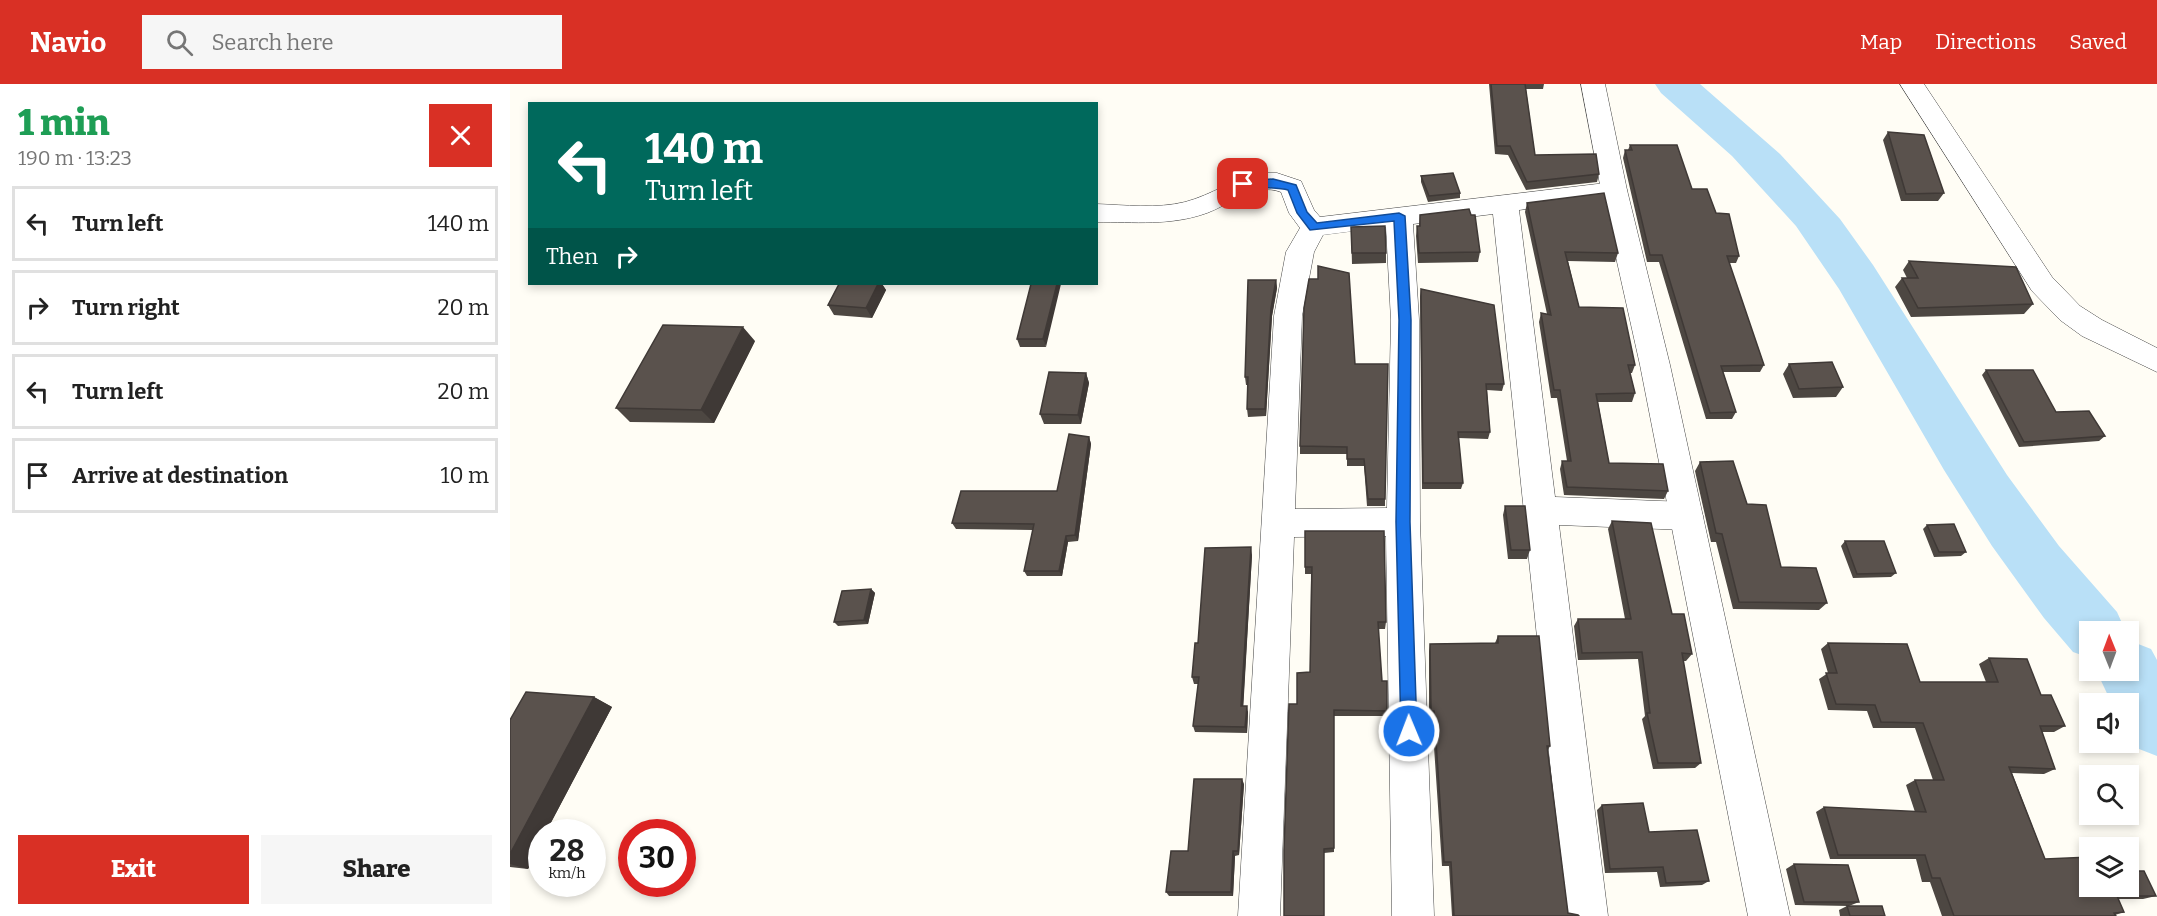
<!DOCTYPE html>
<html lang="en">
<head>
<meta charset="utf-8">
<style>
  :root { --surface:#fff; --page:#f6f6f6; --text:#222; --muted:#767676; --line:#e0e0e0; --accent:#d93025 }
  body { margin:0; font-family:Bitter,serif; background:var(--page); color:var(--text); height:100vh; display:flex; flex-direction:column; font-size:22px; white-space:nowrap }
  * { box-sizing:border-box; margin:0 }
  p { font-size:20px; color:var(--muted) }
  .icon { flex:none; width:33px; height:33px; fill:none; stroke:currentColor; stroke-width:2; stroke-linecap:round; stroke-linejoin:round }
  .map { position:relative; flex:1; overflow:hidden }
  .details { display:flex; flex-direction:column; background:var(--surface); width:510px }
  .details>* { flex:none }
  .guide { position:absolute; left:18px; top:18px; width:570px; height:183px; border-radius:0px; box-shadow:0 3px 9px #0003; background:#00695c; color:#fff; overflow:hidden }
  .needle { width:39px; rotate:359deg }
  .controls { position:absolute; left:1569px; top:537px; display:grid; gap:12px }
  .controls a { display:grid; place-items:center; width:60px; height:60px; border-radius:0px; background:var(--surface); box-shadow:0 3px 9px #0003; font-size:30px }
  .speed { position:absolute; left:18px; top:735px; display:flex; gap:12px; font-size:30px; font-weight:700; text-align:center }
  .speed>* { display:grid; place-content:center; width:78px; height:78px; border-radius:50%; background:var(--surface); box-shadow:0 3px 9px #0003; line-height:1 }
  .speed small { font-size:15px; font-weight:400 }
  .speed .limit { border:9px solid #d22; background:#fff; color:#111 }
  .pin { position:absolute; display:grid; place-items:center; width:51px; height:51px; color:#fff; margin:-26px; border-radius:12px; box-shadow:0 3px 9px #0006 }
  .me { position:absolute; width:66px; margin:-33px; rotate:359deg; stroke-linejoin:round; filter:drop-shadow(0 0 4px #0008) }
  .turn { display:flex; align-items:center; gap:21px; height:126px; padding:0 18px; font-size:27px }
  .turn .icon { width:78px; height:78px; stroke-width:2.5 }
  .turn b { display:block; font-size:42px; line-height:51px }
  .then { display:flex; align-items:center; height:57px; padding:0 18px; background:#0003; gap:12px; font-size:22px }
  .round { display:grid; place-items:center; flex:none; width:63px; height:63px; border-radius:0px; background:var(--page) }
  .overview { display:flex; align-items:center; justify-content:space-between; height:102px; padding:0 18px }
  h1 { font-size:36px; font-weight:800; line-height:45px; color:#1e9e55 }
  .cta { display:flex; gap:12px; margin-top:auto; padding:12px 18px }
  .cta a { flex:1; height:69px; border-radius:0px; background:var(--accent); color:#fff; font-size:24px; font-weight:800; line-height:69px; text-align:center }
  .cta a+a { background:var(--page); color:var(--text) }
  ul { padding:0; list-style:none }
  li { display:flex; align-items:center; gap:18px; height:75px; margin:0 12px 9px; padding:0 6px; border:3px solid var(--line); border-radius:0px }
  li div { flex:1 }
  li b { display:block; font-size:22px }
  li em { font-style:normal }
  header { display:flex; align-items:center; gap:36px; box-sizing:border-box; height:84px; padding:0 30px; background:var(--accent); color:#fff }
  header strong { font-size:28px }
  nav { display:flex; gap:33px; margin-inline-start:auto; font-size:21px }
  .search { width:420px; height:54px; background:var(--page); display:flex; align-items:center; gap:15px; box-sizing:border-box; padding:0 21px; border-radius:0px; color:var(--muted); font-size:22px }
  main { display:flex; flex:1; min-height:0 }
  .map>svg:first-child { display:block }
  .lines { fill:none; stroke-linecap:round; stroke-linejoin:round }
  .river { fill:#b9e0f7; fill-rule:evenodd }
  .minor-casing { stroke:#444; stroke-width:1 }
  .tertiary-casing { stroke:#444; stroke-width:1 }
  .minor { fill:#fff; fill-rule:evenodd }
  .tertiary { fill:#fff; fill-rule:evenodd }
  .wall { fill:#4d4742 }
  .shaded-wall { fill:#3f3936 }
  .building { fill:#5a524d; stroke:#3f3936; stroke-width:1.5 }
  .route { fill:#1a73e8; stroke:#114b97; stroke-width:1.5 }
</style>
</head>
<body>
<header>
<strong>Navio</strong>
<div class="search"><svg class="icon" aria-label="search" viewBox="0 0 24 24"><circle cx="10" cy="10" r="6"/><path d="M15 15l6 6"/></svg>Search here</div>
<nav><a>Map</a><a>Directions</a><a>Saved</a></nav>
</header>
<main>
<section class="details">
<div class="overview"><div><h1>1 min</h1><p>190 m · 13:23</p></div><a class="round" style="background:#d93025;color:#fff"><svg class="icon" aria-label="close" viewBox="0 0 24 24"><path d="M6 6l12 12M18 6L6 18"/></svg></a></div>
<ul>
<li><svg class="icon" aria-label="left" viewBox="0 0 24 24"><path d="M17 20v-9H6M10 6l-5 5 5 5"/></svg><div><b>Turn left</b></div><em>140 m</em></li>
<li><svg class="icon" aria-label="right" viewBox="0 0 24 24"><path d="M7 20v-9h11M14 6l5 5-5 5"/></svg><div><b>Turn right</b></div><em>20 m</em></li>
<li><svg class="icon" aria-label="left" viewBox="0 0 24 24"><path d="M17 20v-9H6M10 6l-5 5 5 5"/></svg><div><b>Turn left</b></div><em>20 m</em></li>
<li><svg class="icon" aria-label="arrive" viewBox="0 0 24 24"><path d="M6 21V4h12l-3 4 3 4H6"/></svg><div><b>Arrive at destination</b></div><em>10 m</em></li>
</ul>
<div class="cta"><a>Exit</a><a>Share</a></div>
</section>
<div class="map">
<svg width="1647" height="832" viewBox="0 0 1647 832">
  <rect width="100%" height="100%" fill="#fffdf5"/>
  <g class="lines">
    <path class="river" d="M1145,0H1190L1270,70L1330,135L1363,181L1497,391L1549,462L1607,528L1616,548H1580V574L1563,568L1534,534L1482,462L1434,386L1329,205L1286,142L1222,72L1151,9Z
      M1618,556L1641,565L1647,576V672L1624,663L1618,653V620H1602L1586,586H1618Z"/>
    <g class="minor-casing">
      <path id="minor" d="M1390,0H1414L1542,193L1570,222L1592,236L1647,264V288L1572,252L1550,236L1522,207Z
        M753,89H767L791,97L804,126L810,133L1104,98L1113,100L1117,106L1113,112L1104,114L1009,126L1045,413L1176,418L1188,422L1193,432L1188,442L1176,446L1049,441L1098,832H1056L983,130L903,140L909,236L910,438L924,832H882L876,452L784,453L770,832H728L764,232L776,168L790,144L779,129L771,108C744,98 721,120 697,129C661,142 624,138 586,138V120C615,121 647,125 675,118C702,111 724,94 753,89ZM876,143L881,236L877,424L785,425L792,232L804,168L813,151Z"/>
    </g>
    <g class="tertiary-casing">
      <path id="tertiary" d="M1071,0H1095L1117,106L1160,281L1280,832H1238L1130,281L1091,106Z"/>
    </g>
    <use href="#minor" class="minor"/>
    <use href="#tertiary" class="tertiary"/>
  </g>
  <path class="wall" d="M979,0H1034L1033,5H1016L1025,71L1089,90L1087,98L1016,106L998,71L985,70Z
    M1378,48L1434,109L1428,117H1391L1373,56Z
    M1120,61L1182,105L1206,129L1229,172L1226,179H1219L1254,281L1250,288H1213L1226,328L1222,335H1196L1149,178H1137L1113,74L1115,66H1118Z
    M911,92L950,109V114L918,118L911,98Z
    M1017,119L1108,169L1105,178L1058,177L1069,223L1125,281L1122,289H1120L1125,309L1122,318H1088L1099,379L1158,407L1154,415L1054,411L1050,385L1052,377H1057L1047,314H1041L1029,238L1031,229L1037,230L1015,128Z
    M910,131L970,168L968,178L908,179L906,152L907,142H909Z
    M841,143L876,169V179L842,180Z
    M1399,177L1523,220L1514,230L1401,233L1385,203L1392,194H1397L1393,186Z
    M766,196L767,204L762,232L756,332L738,333L737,325L738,301H736L735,293Z
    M329,200H372L376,206L362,234L324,231L318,221Z
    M521,200L536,263H510L507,255Z
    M911,205L994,300L992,307L977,306L980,348L978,355L948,354L953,399L951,405H912L910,212Z
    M245,257L204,339L120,338L106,324Z
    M845,280L875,415V422H857L854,382H837V370H790V362Z
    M1279,280L1333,303L1326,313L1283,314L1273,290Z
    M1476,286L1546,328L1595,352L1589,357L1509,363L1472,291Z
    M576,289L579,299L571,340H534L530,330Z
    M579,353L581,360L568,457L558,458L552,492H517L514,487L523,446L446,445L442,439L547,407Z
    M1190,378L1237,420L1271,483L1317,519L1309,526L1223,525L1206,458H1201L1185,387Z
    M995,422L1020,466L1017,475H998L993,431Z
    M1102,437L1162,530L1182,570L1176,577H1173L1191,679L1185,684L1143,685L1132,635L1135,632L1128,575L1068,576L1064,542L1068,535H1115L1098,445Z
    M1417,441L1456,468L1451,472L1424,473L1413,445Z
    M795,447L876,538L875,545H868L872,597L877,627V632H824V768L814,769L800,588L801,490H795Z
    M1335,457L1386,489L1381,493L1343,494L1331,462Z
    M742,471L733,622L738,628L737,649L685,648L683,642L688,600H684L682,593L688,559Z
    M361,505L365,509L358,540L328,542L324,538Z
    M988,552L1040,662L1038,666L1058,829L1069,832H942L939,782H932L922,633H919V567L920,560L985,559Z
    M1318,559L1410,598H1476L1469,580L1479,574L1531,611L1555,642L1544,648H1532L1545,685L1534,690L1502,689L1535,775L1580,802L1646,812L1633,815H1608L1614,828L1605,831L1606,832H1432L1420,798H1412L1406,775H1320L1306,728L1314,723L1405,728L1396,701L1405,696H1423L1405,644H1363L1357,627L1318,626L1309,595L1318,589L1311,565Z
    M84,613L102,623L36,748H32V758L18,785L0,783V636Z
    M734,700L729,771L725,772L723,812H659L656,808L678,767Z
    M1092,721L1139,748L1199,797L1192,801L1150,803L1147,788L1095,789L1087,726Z
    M1284,780L1349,818L1339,822L1285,821L1276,785Z
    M1337,822L1375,832H1330L1329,826Z"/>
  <path class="shaded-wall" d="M766,196L767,204L762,232L756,332L755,325L761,224Z
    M368,200H372L376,206L362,234L356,224Z
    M547,200H551L536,263L533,255Z
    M233,243L245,257L204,339L191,326Z
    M576,289L579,299L571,340L568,331Z
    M579,353L581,360L568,457L565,451Z
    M556,452L558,458L552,492L549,487Z
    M741,463L742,471L733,628L731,622Z
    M361,505L365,509L358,540L354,536Z
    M84,613L102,623L36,748H32V758L18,785L0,780V770Z
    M737,622L738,628L737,649L735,643Z
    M732,695L734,700L729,771L728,767Z
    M723,767L725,772L723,812L721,808Z"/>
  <path class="building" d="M981,0H1015L1025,71L1086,70L1089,90L1017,98L1000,62H987Z
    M1378,48L1414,51L1434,109L1396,110Z
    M1120,61H1167L1182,105H1197L1206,129L1219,130L1229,172H1217L1254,281L1211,282L1226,328L1200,329L1152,171H1140L1115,66H1122Z
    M943,89L950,109L919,112L911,92Z
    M1094,109L1108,169L1055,168L1069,223L1113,224L1125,281H1118L1125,309L1086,310L1099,379L1153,380L1158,407L1057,403L1052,377H1061L1050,306H1044L1031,229L1041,231L1017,119Z
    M959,125L961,131H965L970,168L909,169L907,142H910V131Z
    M875,142L876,169H842L841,143Z
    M1399,177L1506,183L1523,220L1408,224L1392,194H1408Z
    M808,182L839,189L845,280H878L875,415H858L854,375H837V363L790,362L794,224L799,195H808Z
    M738,196H766L761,224L755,325H737L738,293H735Z
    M329,200H368L356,224L318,221Z
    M521,200H547L533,255H507Z
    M911,205L984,221L994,300H976L980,348H948L953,399H913Z
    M153,241L233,243L191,326L106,324Z
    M1322,278L1333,303L1289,305L1279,280Z
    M1476,286H1523L1546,328L1579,327L1595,352L1514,358Z
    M539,288L576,289L568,331L530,330Z
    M559,350L579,353L565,451L556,452L549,487H514L524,440L442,439L451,407H547Z
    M1223,377L1237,420L1256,421L1271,483L1306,484L1317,519L1229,518L1212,450L1206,449L1190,378Z
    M995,422H1015L1020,466H1001Z
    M1102,437L1141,439L1162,530H1174L1182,570L1172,569L1191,679H1148L1137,629H1140L1132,568L1072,569L1068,535H1121Z
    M1444,440L1456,468H1429L1417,441Z
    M795,447H874L876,538H868L872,597H877V627L824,626V764L814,765V832H774V766L779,620H787V589L800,588L802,483H795Z
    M1335,457H1374L1386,489L1347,490Z
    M741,463L731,622H737L735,643L683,642L689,593H682L685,559H688L695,464Z
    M361,505L354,536L324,538L332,507Z
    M988,552H1029L1040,662H1037L1058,829L1068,831L1069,832H944L941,778H934L924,627H921L920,560L988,559Z
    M1318,559L1397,560L1410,598H1488L1479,574L1517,575L1531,611H1541L1555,642H1530L1545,685L1499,683L1535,775L1580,773V802H1618V787H1634L1646,812H1607L1614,828L1604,829L1606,832H1444L1430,794H1422L1415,771H1328L1314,723L1416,728L1405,696H1434L1413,639L1371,638L1365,621L1326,620L1316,589H1327Z
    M16,608L84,613L0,770V636Z
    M684,695H732L728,767H723L721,808H656L661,767H678Z
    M1133,719L1139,748L1187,746L1199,797L1156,799L1153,783L1100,785L1092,721Z
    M1284,780L1338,781L1349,818H1294Z
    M1337,822H1372L1375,832H1340Z"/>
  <path class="route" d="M763,95L786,101L797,128L807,139L889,129L895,132L901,236L900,438L907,647L904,652L899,655L893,652L891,647L886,438L889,236L884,137L800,146L787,129L778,106C765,102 734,105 728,100L733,97Z"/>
</svg>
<div class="controls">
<a><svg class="needle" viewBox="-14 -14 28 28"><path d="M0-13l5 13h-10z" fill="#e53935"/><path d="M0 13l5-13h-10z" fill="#767676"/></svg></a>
<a><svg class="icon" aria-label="sound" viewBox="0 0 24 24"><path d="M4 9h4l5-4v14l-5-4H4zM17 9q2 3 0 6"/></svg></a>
<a><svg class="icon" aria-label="search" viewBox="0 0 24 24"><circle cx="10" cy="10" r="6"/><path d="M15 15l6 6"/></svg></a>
<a><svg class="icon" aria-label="layers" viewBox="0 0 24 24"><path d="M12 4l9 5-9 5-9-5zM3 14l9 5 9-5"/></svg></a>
</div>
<div class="speed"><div>28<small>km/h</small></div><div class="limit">30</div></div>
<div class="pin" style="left:733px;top:100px;background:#d93025"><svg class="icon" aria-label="arrive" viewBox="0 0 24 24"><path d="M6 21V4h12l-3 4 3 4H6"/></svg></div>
<svg class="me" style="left:899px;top:647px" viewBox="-20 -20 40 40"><circle r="17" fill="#1a73e8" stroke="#fff" stroke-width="3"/><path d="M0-11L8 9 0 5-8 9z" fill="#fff"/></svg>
<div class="guide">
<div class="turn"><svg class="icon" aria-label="left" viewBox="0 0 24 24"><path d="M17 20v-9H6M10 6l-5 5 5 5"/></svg><div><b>140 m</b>Turn left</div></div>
<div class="then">Then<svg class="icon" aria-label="right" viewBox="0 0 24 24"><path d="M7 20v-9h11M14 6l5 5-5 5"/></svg></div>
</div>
</div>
</main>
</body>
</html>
